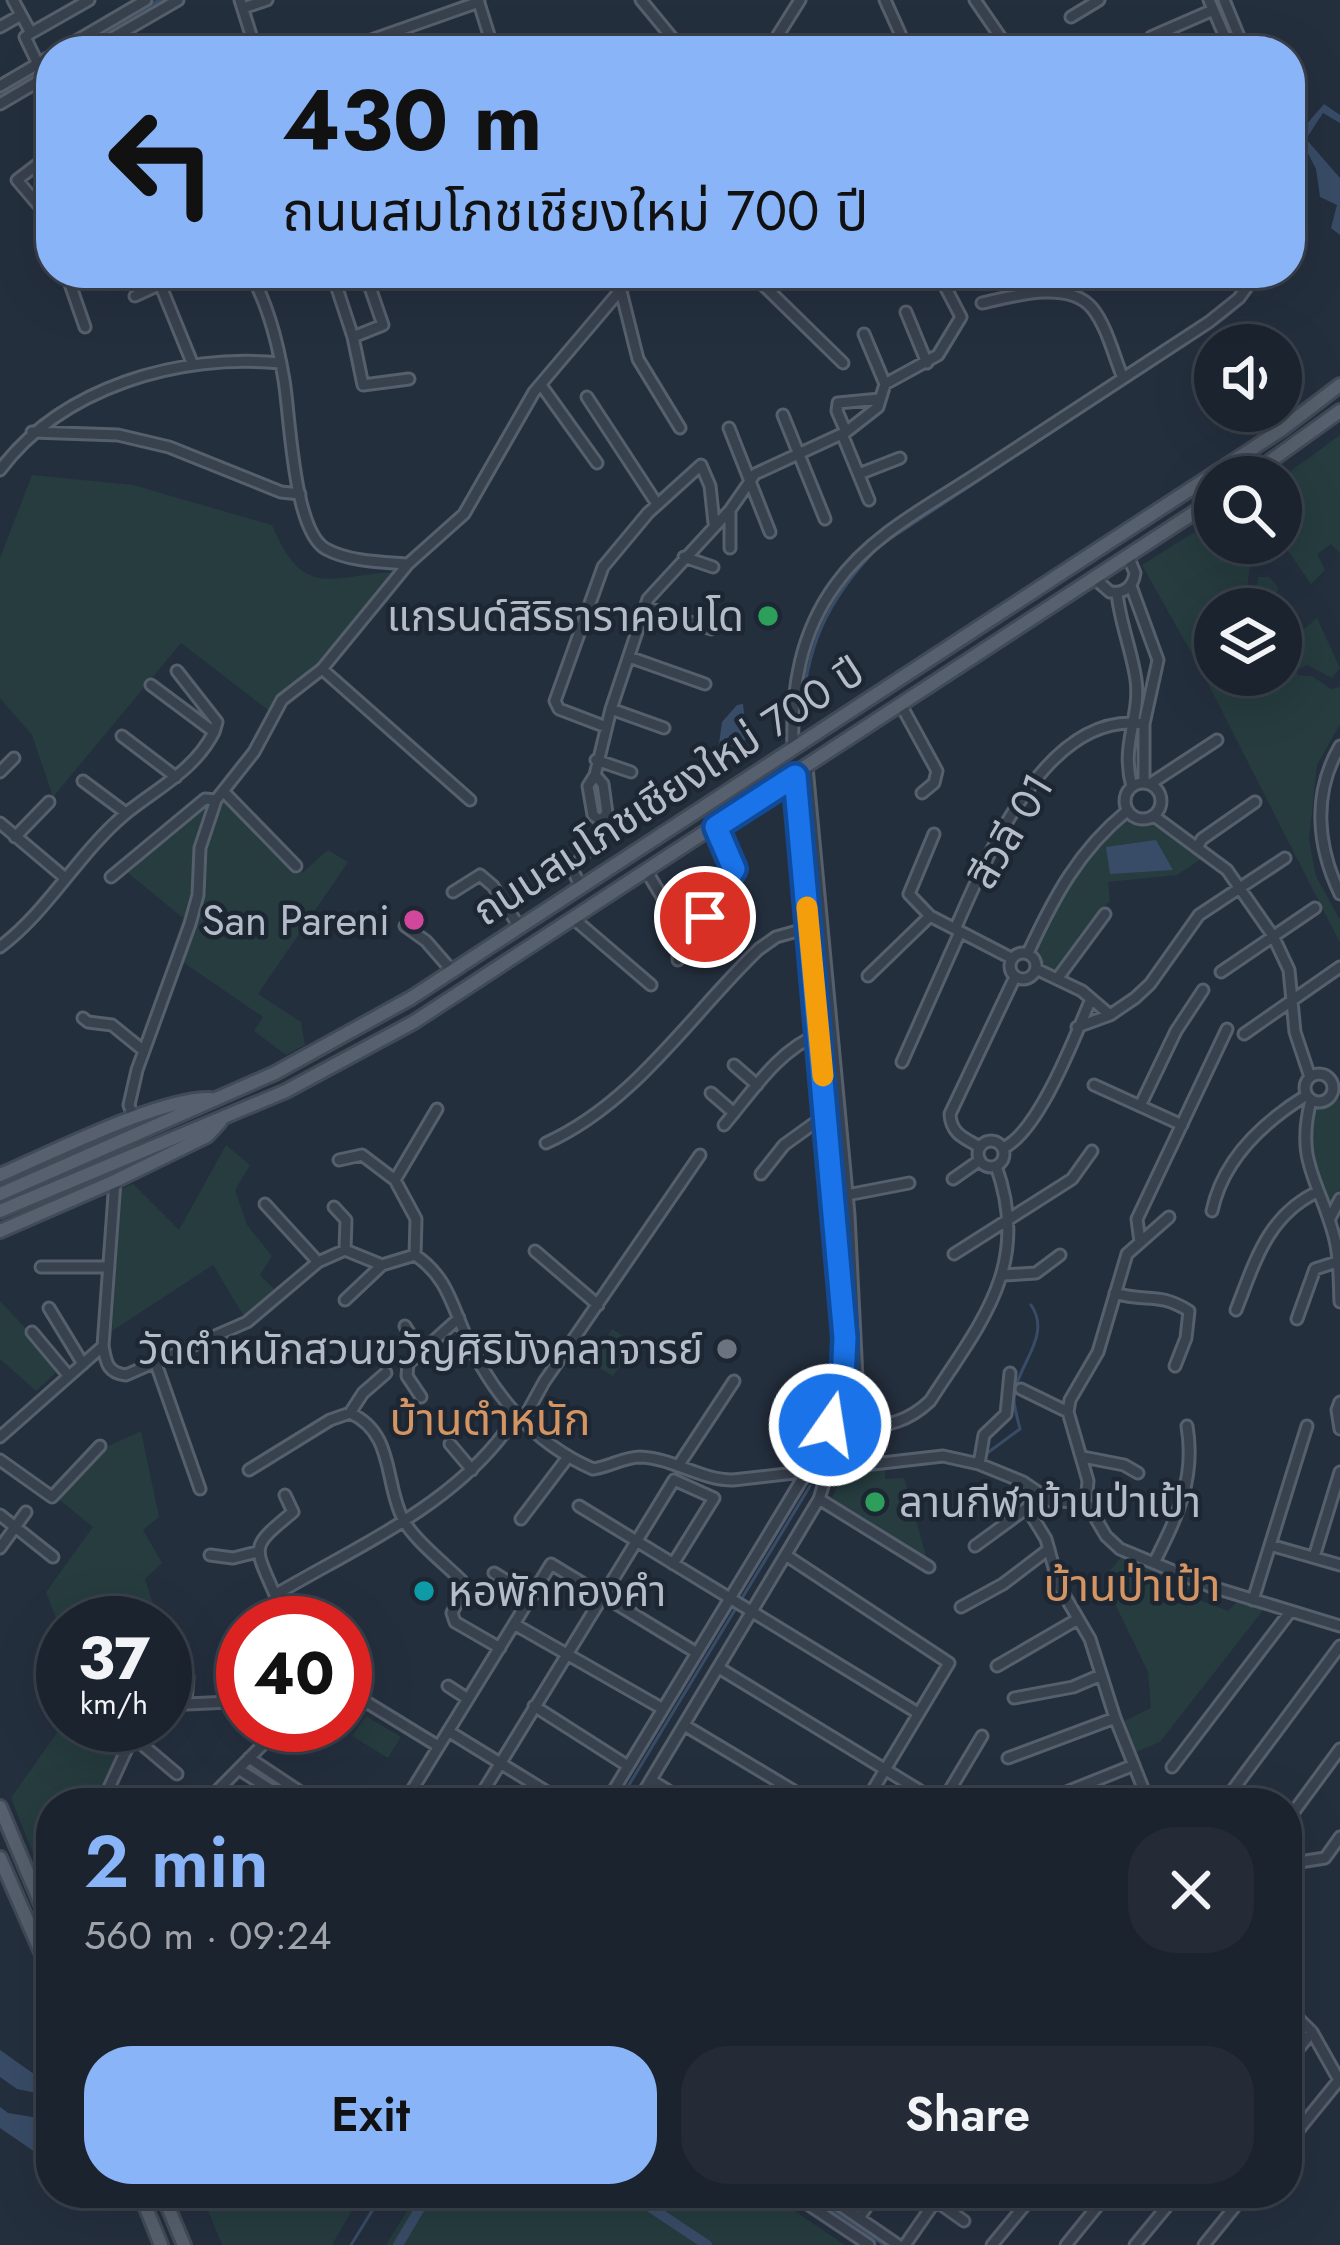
<!DOCTYPE html>
<html lang="en">
<head>
<meta charset="utf-8">
<style>
  :root { --surface:#1b232e; --page:#242b36; --text:#f1f3f6; --muted:#a0a4aa; --line:#39404a; --accent:#8ab4f8 }
  body { margin:0; font-family:Jost,"Noto Sans Thai",sans-serif; background:var(--page); color:var(--text); height:100vh; display:flex; flex-direction:column; font-size:45px; white-space:nowrap }
  * { box-sizing:border-box; margin:0 }
  p { font-size:39px; color:var(--muted) }
  .icon { flex:none; width:66px; height:66px; fill:none; stroke:currentColor; stroke-width:2; stroke-linecap:round; stroke-linejoin:round }
  .map { position:relative; flex:1; overflow:hidden }
  .panel { position:absolute; left:36px; top:1788px; width:1266px; height:420px; display:flex; flex-direction:column; background:var(--surface); border-radius:48px; box-shadow:0 12px 48px #0002,0 0 0 3px var(--line) }
  .panel>* { flex:none }
  .top-card { position:absolute; left:36px; top:36px; width:1269px; height:252px; border-radius:48px; box-shadow:0 12px 48px #0002,0 0 0 3px var(--line); background:#8ab4f8; color:#111; overflow:hidden }
  .fabs { position:absolute; left:1194px; top:324px; display:grid; gap:24px }
  .fabs a { display:grid; place-items:center; width:108px; height:108px; border-radius:50%; background:var(--surface); box-shadow:0 12px 48px #0002,0 0 0 3px var(--line); font-size:60px }
  .speed { position:absolute; left:36px; top:1596px; display:flex; gap:24px; font-size:60px; font-weight:700; text-align:center }
  .speed>* { display:grid; place-content:center; width:156px; height:156px; border-radius:50%; background:var(--surface); box-shadow:0 12px 48px #0002,0 0 0 3px var(--line); line-height:1 }
  .speed small { font-size:30px; font-weight:400 }
  .speed .limit { border:18px solid #d22; background:#fff; color:#111 }
  .pin { position:absolute; display:grid; place-items:center; width:102px; height:102px; color:#fff; margin:-51px; border:6px solid #fff; border-radius:50%; box-shadow:0 3px 12px #0007 }
  .me { position:absolute; width:132px; margin:-66px; rotate:13deg; stroke-linejoin:round; filter:drop-shadow(0 0 9px #0008) }
  .turn { display:flex; align-items:center; gap:42px; height:252px; padding:0 48px; font-size:54px }
  .turn .icon { width:156px; height:156px; stroke-width:2.5 }
  .turn b { display:block; font-size:84px; line-height:102px }
  .round { display:grid; place-items:center; flex:none; width:126px; height:126px; border-radius:48px; background:var(--page) }
  .summary { display:flex; align-items:center; justify-content:space-between; height:204px; padding:0 48px }
  h1 { font-size:72px; font-weight:600; line-height:90px; color:var(--accent) }
  .primary-button { display:flex; gap:24px; margin-top:auto; padding:24px 48px }
  .primary-button a { flex:1; height:138px; border-radius:48px; background:var(--accent); color:#111; font-size:48px; font-weight:600; line-height:138px; text-align:center }
  .primary-button a+a { background:var(--page); color:var(--text) }
  .map>svg:first-child { display:block }
  .green { fill:#263c3f }
  .water { fill:#394c67 }
  .lines { fill:none; stroke-linecap:round; stroke-linejoin:round }
  .stream { stroke:#394c67; stroke-width:3 }
  .canal { stroke:#394c67; stroke-width:10 }
  .minor-casing { stroke:#565f6c; stroke-width:15 }
  .major-casing { stroke:#414a57; stroke-width:18 }
  .minor { stroke:#38414e; stroke-width:9 }
  .major { stroke:#56606e; stroke-width:12 }
  .route-casing { stroke:#114b97; stroke-width:30 }
  .route { stroke:#1a73e8; stroke-width:21 }
  .slow { stroke:#f59e0b; stroke-width:21 }
  .leisure-dot { fill:#2e9e5b; stroke:#1d2633; stroke-width:4.5 }
  .hotel-dot { fill:#d1479c; stroke:#1d2633; stroke-width:4.5 }
  .worship-dot { fill:#6b7280; stroke:#1d2633; stroke-width:4.5 }
  .culture-dot { fill:#0f9aa8; stroke:#1d2633; stroke-width:4.5 }
  .labels { text-anchor:middle; dominant-baseline:central; stroke-width:9; stroke-linejoin:round; paint-order:stroke }
  .poi-label { font-size:42px; fill:#b4bcc9; stroke:#1d2633; text-anchor:end }
  .street-label { font-size:42px; fill:#b4bcc9; stroke:#1d2633 }
  .neighbourhood-label { font-size:45px; fill:#d59563; stroke:#1d2633 }
</style>
</head>
<body>
<div class="map">
<svg width="1340" height="2245" viewBox="0 0 1340 2245">
  <rect width="100%" height="100%" fill="#242f3e"/>
  <path class="green" d="M1340,435V553L1331,544L1317,554L1325,570L1311,584L1281,541V478Z
    M32,475L133,485L272,525C304,601 329,575 396,572L321,663L268,710L181,643L53,797L32,735L0,698V558Z
    M1215,519V543L1240,547L1250,565L1245,604L1254,605L1258,577H1269L1279,588L1266,609H1215V675H1281V637L1287,644L1317,618L1340,668L1332,678L1307,665L1296,670L1298,675L1312,676L1331,689L1340,687V724L1317,765L1309,840L1316,876L1340,920V943L1201,670L1142,565Z
    M224,798L303,872L328,850L348,862L258,994L301,1022L305,1045L286,1055L254,1031L263,1017L171,954L183,918L122,868L204,799L217,808Z
    M1126,820L1136,826L1153,825L1201,859L1177,875L1108,882L1110,902L1100,909L1055,970L1042,964L1037,950C1060,900 1083,856 1126,820Z
    M1336,1098L1340,1100V1188L1330,1208L1312,1158L1309,1137L1314,1107L1327,1106Z
    M226,1145L250,1165L235,1190L247,1225L272,1256L260,1275L275,1290L245,1318L213,1265L112,1331L121,1189L133,1184L179,1230Z
    M0,1301L62,1367L36,1391L0,1359Z
    M612,1329L634,1343L613,1376L590,1362Z
    M141,1431L159,1517L143,1530L162,1563L145,1579L159,1623H63V1637L46,1592L93,1527L56,1497L93,1453Z
    M885,1465V1479L904,1478L927,1559L832,1498L844,1471Z
    M1124,1554L1190,1584L1186,1595L1228,1611L1238,1601L1264,1609L1160,1742L1136,1752L1124,1721L1151,1708L1148,1672L1103,1579Z
    M366,1716L401,1737L388,1758L352,1736Z
    M63,1724L130,1725L94,1803H51V1852L36,1861L11,1798Z
    M201,2193H362L332,2245H222Z
    M418,2193H768L845,2245H386Z"/>
  <path class="water" d="M1324,104L1340,115V123L1323,113L1306,139L1340,178V235L1331,228L1337,205L1320,197L1316,169L1298,134Z
    M743,704L747,738L727,757L717,759L722,722L737,705Z
    M1156,840L1173,870L1110,874L1106,847Z
    M0,2050L51,2086V2096L17,2089L0,2077Z
    M0,2107L8,2113L51,2120V2163L0,2128Z"/>
  <g class="lines">
    <path class="stream" d="M1215,0L1236,51
      M800,725C806,647 825,602 879,546L1223,319L1241,304L1264,273
      M809,837L839,1198
      M845,1273L851,1361L847,1377
      M986,1454L1020,1429C1018,1420 1014,1408 1014,1399C1015,1366 1053,1337 1031,1305
      M825,1455L845,1386
      M618,1803L810,1486
      M807,2193L884,2245
      M351,2245L383,2193"/>
    <path class="canal" d="M78,51L166,0
      M0,96L51,66
      M629,2193L707,2245
      M398,2245L429,2193"/>
    <g class="minor-casing">
      <path id="minor" d="M13,0L31,33L89,0
        M240,0L256,51
        M478,0L494,51
        M641,0L683,51
        M885,0L908,51
        M975,0L1010,51
        M1209,0L1231,51
        M1224,0L1245,51
        M243,8L267,0
        M1071,17L1099,0
        M0,27L21,15
        M31,33L25,37L38,64
        M1151,37L1213,10
        M59,51L146,0
        M90,51L178,0
        M340,51L479,2
        M768,51L800,0
        M0,86L51,56
        M0,104L51,74
        M51,154L17,180L51,220
        M77,273L69,281L85,327
        M250,273C268,304 278,344 284,380C290,415 293,531 326,549C350,562 382,562 408,564
        M332,273L353,337L363,385L409,379
        M751,273L843,363
        M160,284L193,365
        M621,291L638,359L680,428
        M135,296L185,273
        M982,303C1013,296 1068,280 1092,308C1107,326 1114,357 1123,378
        M906,312L927,363
        M864,334L885,384
        M353,337L383,325L365,273
        M541,385L597,463
        M587,397L657,504
        M783,415L825,519
        M729,428L770,532
        M32,432L118,435L169,447L281,492L300,494
        M846,432L837,411L838,403L880,399
        M842,434L869,500
        M0,470C62,387 180,353 280,363
        M859,474L900,458
        M730,510V548
        M684,557L713,567
        M1094,578L1110,592C1124,594 1133,587 1135,573L1128,556
        M1131,586L1158,660L1144,724V783
        M1117,593C1120,623 1132,651 1136,680C1141,717 1120,744 1132,787
        M646,607L711,629
        M629,657L705,684
        M322,669L470,800
        M151,685L214,732L217,722L177,671
        M901,705L937,771L934,783L922,793
        M611,709L664,728
        M606,727L559,709L555,701L603,567L648,513L701,465L710,486L714,523
        M122,736L176,777
        M1340,746C1312,794 1317,846 1340,894
        M793,749C791,689 800,633 836,584C872,534 930,505 980,472C1056,422 1133,372 1209,322L1239,298L1257,273
        M596,760L631,772
        M0,772L14,758
        M83,781L126,813
        M1125 801a18 18 0 1 1 36 0a18 18 0 1 1-36 0Z
        M1150,784L1217,740
        M223,791L296,866
        M1154,816L1227,870L1273,936L1289,970L1295,1032L1310,1077
        M601,821L593,815L588,786L595,775L611,709L648,599L730,510L755,474L846,432L878,407L885,384L938,355L961,317L938,273
        M0,823L64,877
        M934,834L909,894L930,916L1011,958
        M15,837L49,802
        M1197,848L1202,839L1255,802
        M647,872L679,925L678,960
        M111,877L205,799L216,800
        M581,887L572,869L598,838L601,821L607,813L603,784L595,775
        M453,892L480,875L493,886L520,928
        M705,917L734,869L716,827
        M574,919L651,985
        M405,926L426,941L453,972
        M955,929C987,858 1045,710 1144,724
        M0,947C48,911 78,854 124,815C157,788 194,771 214,732
        M1010 966a13 13 0 1 1 26 0a13 13 0 1 1-26 0Z
        M1028,953C1054,897 1079,850 1127,811
        M1036,969L1082,991L1110,1015
        M1221,972L1315,908
        M868,976L930,916
        M1057,979L1105,914
        M83,1018L88,1022L112,1025L144,1051
        M1077,1027L1110,1015L1135,998L1150,984L1199,915L1285,858
        M1244,1034L1340,967
        M902,1062L960,932
        M734,1065L757,1085
        M1305 1088a14 14 0 1 1 28 0a14 14 0 1 1-28 0Z
        M1094,1085L1182,1125
        M711,1093L734,1113
        M1311,1100C1295,1162 1319,1180 1334,1236C1340,1257 1339,1281 1340,1302
        M1140,1106L1176,1031L1203,990
        M134,1119L129,1105L137,1070L190,924L198,895L200,848L216,800L254,752L282,700L322,669L408,564L464,514L534,392L635,273
        M724,1125C752,1092 778,1050 819,1034
        M978 1154a13 13 0 1 1 26 0a13 13 0 1 1-26 0Z
        M546,1143C635,1103 690,1015 759,949L776,937L808,928
        M980,1147C964,1138 951,1134 950,1114L1015,977
        M1003,1148C1039,1132 1075,1036 1091,999
        M339,1160L362,1155L395,1180
        M761,1174L784,1145L827,1114
        M953,1179L980,1160
        M115,1181L103,1346C106,1362 107,1373 126,1375L247,1322L318,1262L345,1250L382,1265L415,1255C446,1276 451,1302 465,1334C491,1393 533,1443 593,1469C609,1467 624,1457 640,1457C673,1458 700,1480 733,1480L943,1456L979,1464L1023,1482L1051,1501L1086,1502
        M847,1195L909,1183
        M265,1204L318,1262
        M334,1207L346,1220L345,1250
        M1212,1211C1223,1159 1263,1122 1307,1095
        M1329,1220L1340,1199
        M1140,1242L1137,1219L1227,1029
        M535,1251L598,1305
        M954,1254L1072,1179L1092,1151
        M415,1255L416,1219L395,1180L437,1109
        M41,1267H109
        M1004,1275L1036,1273L1060,1255
        M1115,1293C1146,1303 1157,1291 1189,1311L1186,1338L1175,1366
        M345,1300L382,1265
        M49,1308L83,1364
        M1236,1310C1255,1262 1267,1216 1317,1192
        M1297,1319L1315,1269L1337,1262
        M405,1326L421,1352
        M32,1332L68,1375
        M155,1361L200,1489
        M1021,1389L1068,1412
        M421,1397L407,1376L408,1364L459,1318
        M350,1413L363,1393L386,1373
        M522,1422L544,1382L700,1155
        M860,1429C888,1425 908,1422 930,1401C981,1322 1032,1265 996,1166
        M1340,1429L1337,1410L1340,1402
        M0,1437L103,1346
        M450,1444L472,1470
        M1083,1457L1124,1465L1138,1473
        M0,1460L52,1497L100,1446
        M979,1464L984,1435L1006,1414L1010,1373
        M678,1466L734,1381
        M249,1470L330,1420L350,1413C395,1433 384,1483 403,1519C412,1538 446,1565 462,1581V1592L452,1613L455,1622L500,1648
        M1037,1494L1027,1508L1046,1539L1059,1586L1090,1639L1115,1718L1149,1803
        M819,1499L929,1567
        M1086,1502L1088,1481L1068,1412L1070,1400L1098,1352L1127,1254L1169,1217
        M1086,1502L1106,1536L1120,1549L1212,1587L1340,1626
        M579,1506L918,1713
        M0,1515L53,1557
        M521,1519L568,1457
        M1270,1545L1340,1565
        M975,1546L1027,1508
        M0,1548L26,1512
        M210,1555L233,1558L257,1552
        M787,1556L949,1663L865,1803
        M1314,1557L1340,1472
        M1154,1563C1177,1517 1196,1479 1187,1426
        M494,1573L532,1596
        M276,1597C254,1545 248,1549 293,1512L285,1495
        M1253,1600L1307,1426
        M961,1607L1003,1584L1049,1549
        M282,1623L277,1608L280,1592C364,1543 463,1500 516,1416
        M514,1624L663,1709
        M997,1666L1078,1619
        M183,1668L188,1677L186,1702
        M719,1668L940,1803
        M448,1686L468,1699
        M345,1689L438,1746
        M1014,1698L1073,1687L1101,1675
        M165,1705L230,1702L243,1697
        M534,1706L628,1766
        M684,1725L814,1803
        M448,1731L565,1803
        M132,1736L177,1774
        M249,1758L317,1803
        M1008,1758L1115,1718
        M1172,1767L1290,1612
        M240,1770L292,1803
        M651,1780L688,1803
        M102,1803L138,1725
        M205,1803L282,1725
        M404,1803L551,1564L697,1653
        M476,1803L674,1480L714,1498L673,1564
        M606,1803L821,1448L843,1379L845,1338L839,1243L795,776
        M637,1803L819,1499L857,1378L849,1215L807,767
        M942,1803L982,1736
        M1039,1803L1134,1765
        M1223,1803L1340,1646
        M1287,1821L1340,1749
        M1287,1864L1325,1858L1340,1837
        M33,1887L51,1879
        M1287,2007L1312,2032L1287,2063
        M1287,2144L1339,2080L1312,2032
        M791,2193L869,2245
        M822,2193L898,2245
        M936,2201L964,2221
        M859,2218L876,2193
        M905,2245L941,2193
        M992,2245L1035,2193
        M1066,2245L1108,2193
        M1135,2245L1178,2193
        M1204,2245L1246,2193"/>
    </g>
    <g class="major-casing">
      <path id="major" d="M1248,477L1340,411
        M0,1175C49,1154 162,1097 210,1099
        M0,1194L275,1073L411,998L1281,430L1340,385
        M0,1211L286,1091L414,1022L1215,499
        M0,1231L115,1181L207,1136L220,1122
        M0,1807L51,1928
        M0,1858L51,1975
        M140,2193L161,2245
        M162,2193L184,2245"/>
    </g>
    <use href="#minor" class="minor"/>
    <use href="#major" class="major"/>
  </g>
  <g class="lines">
    <g class="route-casing">
      <path id="route" d="M705,917L734,869L716,827L795,776L845,1338L843,1379L830,1425"/>
    </g>
    <use href="#route" class="route"/>
    <path class="slow" d="M807,907L823,1076"/>
  </g>
  <g class="leisure-dot">
    <circle cx="768" cy="616" r="12"/>
    <circle cx="875" cy="1502" r="12"/>
  </g>
  <circle class="hotel-dot" cx="414" cy="920" r="12"/>
  <circle class="worship-dot" cx="727" cy="1349" r="12"/>
  <circle class="culture-dot" cx="424" cy="1591" r="12"/>
  <g class="labels">
    <g class="poi-label">
      <text x="744" y="616">แกรนด์สิริธาราคอนโด</text>
      <text x="390" y="920">San Pareni</text>
      <text x="703" y="1349">วัดตำหนักสวนขวัญศิริมังคลาจารย์</text>
      <text x="899" y="1502" text-anchor="start">ลานกีฬาบ้านป่าเป้า</text>
      <text x="448" y="1591" text-anchor="start">หอพักทองคำ</text>
    </g>
    <g class="street-label">
      <text transform="translate(668 791) rotate(-33)">ถนนสมโภชเชียงใหม่ 700 ปี</text>
      <text transform="translate(1010 831) rotate(-59)">สีวลี 01</text>
    </g>
    <g class="neighbourhood-label">
      <text x="490" y="1419">บ้านตำหนัก</text>
      <text x="1132" y="1585">บ้านป่าเป้า</text>
    </g>
  </g>
</svg>
<div class="fabs">
<a><svg class="icon" aria-label="sound" viewBox="0 0 24 24"><path d="M4 9h4l5-4v14l-5-4H4zM17 9q2 3 0 6"/></svg></a>
<a><svg class="icon" aria-label="search" viewBox="0 0 24 24"><circle cx="10" cy="10" r="6"/><path d="M15 15l6 6"/></svg></a>
<a><svg class="icon" aria-label="layers" viewBox="0 0 24 24"><path d="M12 4l9 5-9 5-9-5zM3 14l9 5 9-5"/></svg></a>
</div>
<div class="speed"><div>37<small>km/h</small></div><div class="limit">40</div></div>
<div class="pin" style="left:705px;top:917px;background:#d93025"><svg class="icon" aria-label="arrive" viewBox="0 0 24 24"><path d="M6 21V4h12l-3 4 3 4H6"/></svg></div>
<svg class="me" style="left:830px;top:1425px" viewBox="-20 -20 40 40"><circle r="17" fill="#1a73e8" stroke="#fff" stroke-width="3"/><path d="M0-11L8 9 0 5-8 9z" fill="#fff"/></svg>
<div class="top-card">
<div class="turn"><svg class="icon" aria-label="left" viewBox="0 0 24 24"><path d="M17 20v-9H6M10 6l-5 5 5 5"/></svg><div><b>430 m</b>ถนนสมโภชเชียงใหม่ 700 ปี</div></div>
</div>
<section class="panel">
<div class="summary"><div><h1>2 min</h1><p>560 m · 09:24</p></div><a class="round"><svg class="icon" aria-label="close" viewBox="0 0 24 24"><path d="M6 6l12 12M18 6L6 18"/></svg></a></div>
<div class="primary-button"><a>Exit</a><a>Share</a></div>
</section>
</div>
</body>
</html>
